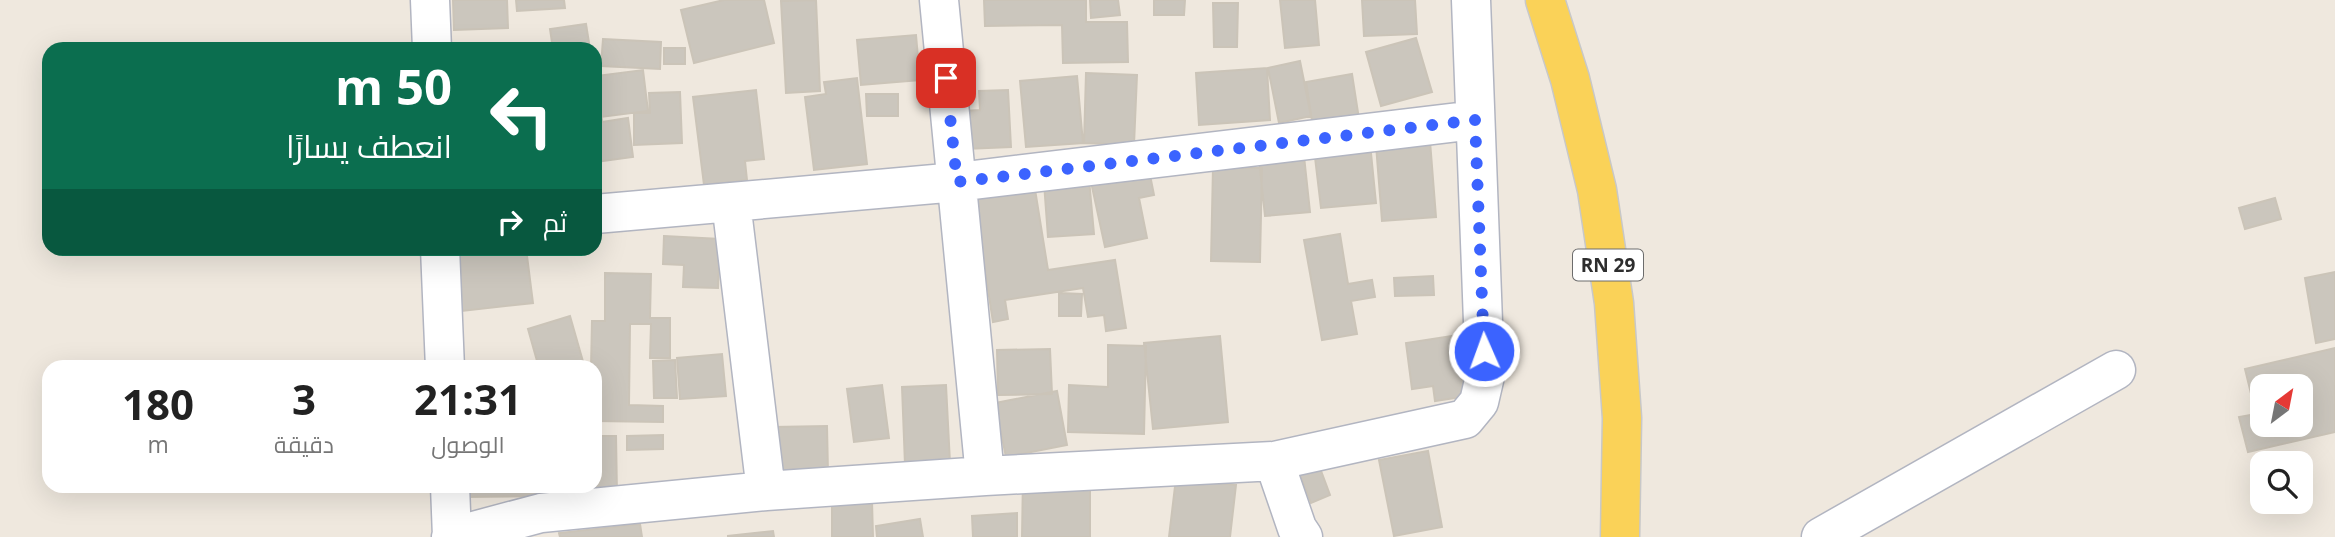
<!DOCTYPE html>
<html lang="ar">
<head>
<meta charset="utf-8">
<style>
  :root { --surface:#fff; --page:#f6f6f6; --text:#222; --muted:#767676 }
  body { margin:0; font-family:"Open Sans",Cairo,sans-serif; background:var(--page); color:var(--text); direction:rtl; height:100vh; display:flex; flex-direction:column; font-size:26px; white-space:nowrap }
  * { box-sizing:border-box; margin:0 }
  p { font-size:23px; color:var(--muted) }
  .icon { flex:none; width:38px; height:38px; fill:none; stroke:currentColor; stroke-width:2; stroke-linecap:round; stroke-linejoin:round }
  .map { position:relative; flex:1; overflow:hidden; direction:ltr }
  .panel { position:absolute; left:42px; top:360px; width:560px; height:133px; display:flex; flex-direction:column; background:var(--surface); border-radius:21px; box-shadow:0 7px 28px #0002; direction:rtl }
  .panel>* { flex:none }
  .hud { position:absolute; left:42px; top:42px; width:560px; height:214px; border-radius:21px; box-shadow:0 7px 28px #0002; direction:rtl; background:#0b6e4f; color:#fff; overflow:hidden }
  .needle { width:46px; rotate:32deg }
  .controls { position:absolute; left:2250px; top:374px; display:grid; gap:14px }
  .controls a { display:grid; place-items:center; width:63px; height:63px; border-radius:14px; background:var(--surface); box-shadow:0 7px 28px #0002; font-size:35px }
  .pin { position:absolute; display:grid; place-items:center; width:60px; height:60px; color:#fff; margin:-30px; border-radius:14px; box-shadow:0 4px 10px #0006 }
  .me { position:absolute; width:77px; margin:-38px; rotate:358deg; stroke-linejoin:round; filter:drop-shadow(0 0 5px #0008) }
  .turn { display:flex; align-items:center; gap:24px; height:147px; padding:0 35px; font-size:32px }
  .turn .icon { width:91px; height:91px; stroke-width:2.5 }
  .turn b { display:block; font-size:49px; line-height:60px }
  .then { display:flex; align-items:center; height:66px; padding:0 35px; background:#0003; gap:14px; font-size:26px }
  .eta { display:flex; justify-content:space-evenly; align-items:center; height:119px; text-align:center }
  .eta b { font-size:42px; font-weight:700; line-height:49px }
  .map>svg:first-child { display:block }
  .building { fill:#cbc6bd; stroke:#cbc4b8; stroke-width:2; fill-rule:evenodd }
  .lines { fill:none; stroke-linecap:round; stroke-linejoin:round }
  .minor-casing { stroke:#b2b5c1; stroke-width:41 }
  .major-casing { stroke:#c8c8c8; stroke-width:41 }
  .minor { stroke:#fff; stroke-width:38 }
  .major { stroke:#fad258; stroke-width:38 }
  .route { stroke:#3b63ff; stroke-width:12; stroke-dasharray:0 21.6 }
  .labels { text-anchor:middle; dominant-baseline:central; stroke-width:5; stroke-linejoin:round; paint-order:stroke }
  .shield { fill:#fff; stroke:#6c6c6c; stroke-width:2 }
  .shield-label { font-size:19px; font-weight:bold; fill:#2d2d2d }
</style>
</head>
<body>
<div class="map">
<svg width="2335" height="537" viewBox="0 0 2335 537">
  <rect width="100%" height="100%" fill="#efe8de"/>
  <path class="building" d="M453,0H507L508,28L454,30Z
    M516,0H564L565,8L517,11Z
    M724,0H764L774,43L694,63L681,10Z
    M816,0L820,91L786,93L781,1Z
    M984,0H1086V22H1127L1128,62L1063,63L1062,25L985,26Z
    M1090,0H1118L1120,15L1091,18Z
    M1154,0H1185L1184,15H1154Z
    M1280,0H1315L1319,45L1285,48Z
    M1362,0H1415L1417,34L1364,36Z
    M1213,3H1238L1237,47H1214Z
    M586,24L590,49H553L550,29Z
    M916,35L920,80L861,85L857,40Z
    M1416,38L1432,92L1381,106L1366,52Z
    M603,39L661,42L660,69L601,66Z
    M664,48H685V64H664Z
    M1300,61L1311,116L1279,123L1268,68Z
    M1267,68L1270,120L1199,125L1196,73Z
    M643,70L648,111L601,117L596,76Z
    M1086,73L1137,75L1134,145L1084,143Z
    M1352,74L1359,119L1313,127L1306,82Z
    M1077,76L1083,143L1026,147L1020,81Z
    M857,78L867,164L814,170L805,97L826,94L824,82Z
    M595,79L602,120L595,121Z
    M756,90L764,159L745,161L747,180L704,185L693,97Z
    M1008,90L1011,147L965,149L963,111L980,110L979,91Z
    M680,92L682,143L634,145V113H650L649,93Z
    M866,94H898V116H867Z
    M628,118L633,157L595,162V123Z
    M1430,141L1436,217L1382,221L1376,145Z
    M1370,143L1376,203L1321,208L1314,149Z
    M1304,156L1310,212L1265,216L1259,160Z
    M1213,167L1262,168L1260,262L1211,261Z
    M1149,170L1154,195L1139,198L1147,238L1105,247L1091,182Z
    M1033,177L1048,270L1115,260L1126,328L1106,331L1104,315L1088,317L1083,288L1005,300L1008,319L993,322L972,186Z
    M1089,179L1094,234L1048,237L1044,183Z
    M2275,198L2281,219L2245,229L2239,208Z
    M1340,234L1348,284L1372,280L1375,297L1351,301L1357,334L1322,340L1304,240Z
    M664,236L720,239L718,288L683,287L684,265L663,264Z
    M454,248H526L533,303L462,311Z
    M2335,272V339L2316,343L2305,278Z
    M605,273L651,274L650,318H670V358H650L651,324H630L629,405L663,406V422L595,421V368H591L592,321H605Z
    M1433,276L1434,295L1395,296L1394,278Z
    M1059,293L1082,294L1081,316H1059Z
    M570,316L584,365L574,368H539L528,329Z
    M1459,335L1468,396L1435,401L1433,386L1412,389L1406,343Z
    M1220,336L1228,422L1153,429L1144,343Z
    M1108,345L1146,346L1144,434L1068,432L1069,385L1108,387Z
    M2335,348V432L2248,452L2239,417L2256,414L2245,369ZM2263,387H2301V425H2263Z
    M1050,349L1052,394L998,395L997,350Z
    M722,354L726,396L680,399L677,358Z
    M675,360L677,398H654L653,361Z
    M882,385L889,438L854,442L847,389Z
    M946,385L950,463L905,465L902,387Z
    M1057,391L1067,445L1006,457L995,403Z
    M827,426L828,473L775,475L773,427Z
    M663,435V449L627,450V436Z
    M595,436H616L617,495L464,497V486H595Z
    M1428,451L1442,527L1394,536L1379,460Z
    M1317,460L1330,495L1311,503L1297,467Z
    M1023,477H1090V537H1022Z
    M1176,478L1236,485L1230,537H1169Z
    M832,501H872L873,537H832Z
    M1017,513V537H973L972,516Z
    M920,519L923,537H877L876,526Z
    M640,524L642,537H560L559,533Z
    M773,531L774,537H728V536Z"/>
  <g class="lines">
    <g class="minor-casing">
      <path id="minor" d="M430,0L432,49
        M731,202L766,491
        M595,214L957,182L1475,120
        M440,248L445,368
        M985,476L1274,461
        M450,486L452,537
        M451,537L541,513L766,491L985,476L939,0
        M1303,537L1297,528L1274,461L1465,419L1479,402L1485,376L1471,0
        M1821,537L2116,370"/>
    </g>
    <g class="major-casing">
      <path id="major" d="M1545,0L1570,79L1597,190L1614,303L1622,418L1620,537"/>
    </g>
    <use href="#minor" class="minor"/>
    <use href="#major" class="major"/>
  </g>
  <g class="lines">
    <path class="route" d="M946,78L957,182L1475,120L1484,351"/>
  </g>
  <g class="labels">
    <rect class="shield" x="1573" y="249.5" width="70" height="31" rx="5"/>
    <g class="shield-label">
      <text x="1608" y="265">RN 29</text>
    </g>
  </g>
</svg>
<div class="controls">
<a><svg class="needle" viewBox="-14 -14 28 28"><path d="M0-13l5 13h-10z" fill="#e53935"/><path d="M0 13l5-13h-10z" fill="#767676"/></svg></a>
<a><svg class="icon" aria-label="search" viewBox="0 0 24 24"><circle cx="10" cy="10" r="6"/><path d="M15 15l6 6"/></svg></a>
</div>
<div class="pin" style="left:946px;top:78px;background:#d93025"><svg class="icon" aria-label="arrive" viewBox="0 0 24 24"><path d="M6 21V4h12l-3 4 3 4H6"/></svg></div>
<svg class="me" style="left:1484px;top:351px" viewBox="-20 -20 40 40"><circle r="17" fill="#3b63ff" stroke="#fff" stroke-width="3"/><path d="M0-11L8 9 0 5-8 9z" fill="#fff"/></svg>
<div class="hud">
<div class="turn"><svg class="icon" aria-label="left" viewBox="0 0 24 24"><path d="M17 20v-9H6M10 6l-5 5 5 5"/></svg><div><b>50 m</b>انعطف يسارًا</div></div>
<div class="then">ثم<svg class="icon" aria-label="right" viewBox="0 0 24 24"><path d="M7 20v-9h11M14 6l5 5-5 5"/></svg></div>
</div>
<section class="panel">
<div class="eta">
<div><b>21:31</b><p>الوصول</p></div>
<div><b>3</b><p>دقيقة</p></div>
<div><b>180</b><p>m</p></div>
</div>
</section>
</div>
</body>
</html>
